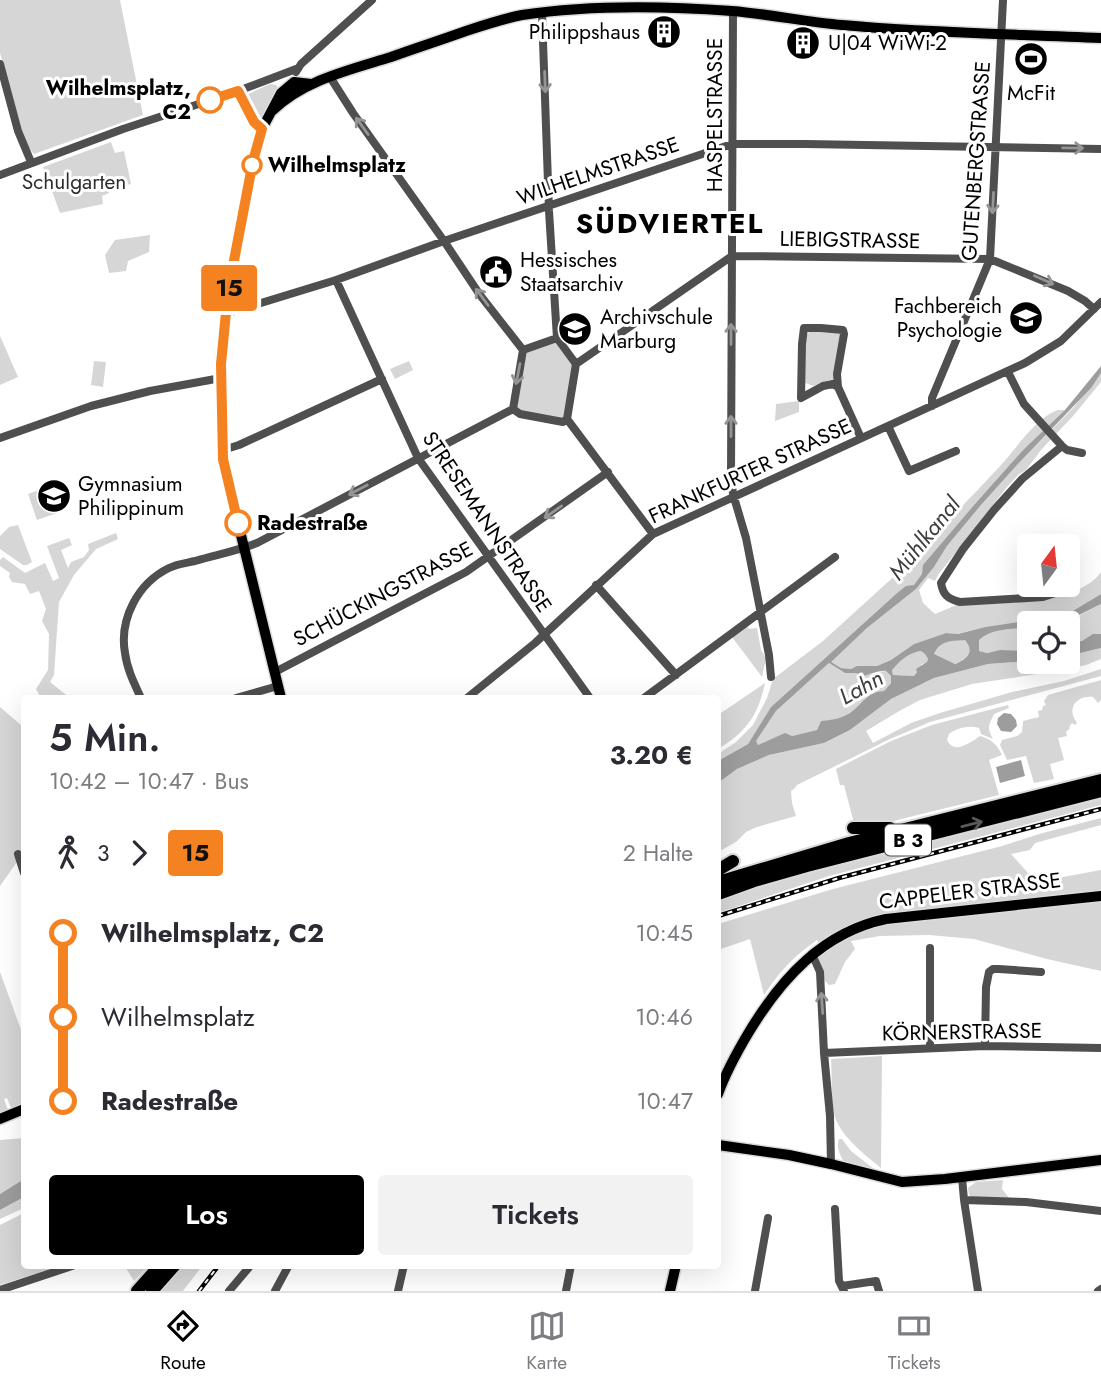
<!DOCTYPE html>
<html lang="de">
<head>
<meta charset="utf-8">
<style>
  :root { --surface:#fff; --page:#f2f2f3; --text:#2b2b33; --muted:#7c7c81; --line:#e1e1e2; --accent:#000 }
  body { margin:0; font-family:Jost,sans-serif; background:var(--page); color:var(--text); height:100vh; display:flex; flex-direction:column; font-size:26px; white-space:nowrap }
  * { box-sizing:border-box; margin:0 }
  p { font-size:23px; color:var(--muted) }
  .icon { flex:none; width:38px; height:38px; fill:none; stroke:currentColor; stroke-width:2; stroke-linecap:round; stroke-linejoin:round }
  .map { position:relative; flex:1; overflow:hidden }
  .sheet { position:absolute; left:21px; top:695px; width:700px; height:574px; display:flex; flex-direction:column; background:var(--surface); border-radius:7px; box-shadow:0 7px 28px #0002 }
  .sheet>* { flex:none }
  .badge { padding:0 14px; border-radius:5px; font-size:24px; line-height:46px }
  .needle { width:46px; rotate:15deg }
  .buttons { position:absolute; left:1017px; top:534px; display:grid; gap:14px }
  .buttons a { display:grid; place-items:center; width:63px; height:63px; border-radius:7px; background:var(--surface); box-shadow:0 7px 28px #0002; font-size:35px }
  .map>.badge { position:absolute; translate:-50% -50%; box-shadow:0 0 0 4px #fff }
  .legs { display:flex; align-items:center; gap:10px; height:77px; padding:0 28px; font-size:23px }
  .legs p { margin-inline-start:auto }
  .summary { display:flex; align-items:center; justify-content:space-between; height:119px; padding:0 28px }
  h1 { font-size:38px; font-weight:600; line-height:52px }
  .action { display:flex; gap:14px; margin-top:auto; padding:14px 28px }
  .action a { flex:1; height:80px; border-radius:7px; background:var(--accent); color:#fff; font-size:28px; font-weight:600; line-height:80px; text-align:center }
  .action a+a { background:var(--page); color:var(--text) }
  ul { padding:0 28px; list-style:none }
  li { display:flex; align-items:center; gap:24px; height:84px; font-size:26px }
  li i { display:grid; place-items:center; width:10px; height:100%; margin:0 9px; background:currentColor }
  li i::after { content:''; width:18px; height:18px; margin:-9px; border:5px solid; border-radius:50%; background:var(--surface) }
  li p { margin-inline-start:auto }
  li:first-child i { background:linear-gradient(#0000 50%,currentColor 0) }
  li:last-child i { background:linear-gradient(currentColor 50%,#0000 0) }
  .tabs { display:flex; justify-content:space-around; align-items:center; height:98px; border-top:2px solid var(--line); background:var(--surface); font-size:19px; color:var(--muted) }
  .tabs a { display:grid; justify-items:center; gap:4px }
  .tabs .current { color:var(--accent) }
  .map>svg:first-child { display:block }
  .green { fill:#d6d6d6 }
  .water { fill:#9d9d9d; fill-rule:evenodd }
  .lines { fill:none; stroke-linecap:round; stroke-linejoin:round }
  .major-casing { stroke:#dbdbdb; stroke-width:13 }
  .highway-casing { stroke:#dbdbdb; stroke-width:16 }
  .minor { stroke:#4f4f4f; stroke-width:8 }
  .major { stroke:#000; stroke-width:10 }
  .highway { stroke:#000; stroke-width:12 }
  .rail-casing { stroke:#000; stroke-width:4.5 }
  .rail { stroke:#fff; stroke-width:2; stroke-dasharray:5; stroke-linecap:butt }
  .oneway { stroke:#959595 }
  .oneway2 { stroke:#595959 }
  .line-1-casing { stroke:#fff; stroke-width:16 }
  .line-1 { stroke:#f58220; stroke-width:10 }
  .stop-1-dot { fill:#fff; stroke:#f58220; stroke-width:3.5 }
  .labels { text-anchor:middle; stroke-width:6; stroke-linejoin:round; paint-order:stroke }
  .shield { fill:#fff; stroke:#4c4c4c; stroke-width:2 }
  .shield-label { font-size:19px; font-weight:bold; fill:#000 }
  .poi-label { font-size:21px; fill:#000; stroke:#fff; text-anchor:start }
  .stop-label { font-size:21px; font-weight:bold; fill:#000; stroke:#fff; text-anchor:start }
  .street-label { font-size:21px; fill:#000; stroke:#fff }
  .park-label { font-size:21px; fill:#2d2d2d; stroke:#fff }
  .water-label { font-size:23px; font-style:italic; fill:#3e3e3e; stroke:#fff }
  .district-label { font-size:28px; font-weight:bold; letter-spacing:2px; fill:#000; stroke:#fff }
</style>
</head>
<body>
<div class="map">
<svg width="1101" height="1291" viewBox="0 0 1101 1291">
  <rect width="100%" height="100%" fill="#fff"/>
  <path class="green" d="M0,0h120l23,115 -109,39 -9,-11 -25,-90z
    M270,84l6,1 3,4 -17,28 -4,1 -12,-19v-4z
    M111,142l4,11 9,-2 7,33 -23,5 1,4 -7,3 1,8 -43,9 -17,-46z
    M150,235l-1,17 -21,9 -2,10 -17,2 -4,-18 10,-15z
    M810,331h28l5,4 -7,47 -7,-2 -16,6 -10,-4 1,-43z
    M0,336l18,41 -18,8z
    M557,339l17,25 -11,57 -48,-11 9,-59z
    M94,361l12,1 -3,25 -12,-2z
    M409,361l4,9 -18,9 -5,-10z
    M1101,373v9l-28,34 -32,34 -15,20 -8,5 -11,12 -69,88 -3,6 -7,-3 -9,12 4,13 12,11 24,-10 85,-5 29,-11 2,3c9,-4 20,-10 26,-19v22l-30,18 -19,5 -67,10 -28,7 -11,-1 -32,11 -23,16 -14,6h-19l-7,3 -10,-1 -11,-6 37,-34 49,-39 18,-22 13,-21 34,-41 36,-40 57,-58z
    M799,401v11l-24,9 1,-17z
    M1058,410h7l-41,39 -110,136 -18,9 -125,113 -23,37 -30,17v-7l18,-12 17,-17 14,-27 6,-19 50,-38 77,-70 -2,-3c35,-32 70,-67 103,-103 16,-17 35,-48 57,-55z
    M53,485l10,26 -26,9 -9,-26z
    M18,525l14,37 -5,3h-4l-23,-16v-13l9,-9z
    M116,533l2,6 -22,10 -22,26 -15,27 -5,73 -4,7 20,16h-29l-5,-9 12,-19 1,-36 -7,-13 4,-12 -7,-18 -9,3 -5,-10 -13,-2 -3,-5 1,-4 -10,-7v-6l3,-3 22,16 20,-10 8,18 6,-3 -12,-32 22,-8 3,7 -11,5 7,18 3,-6 13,-5 5,-7 -1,-6z
    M1101,604v30c-11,0 -14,8 -23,7l-4,4 -6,2 -1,-25z
    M747,626l2,3 8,-1 4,22 5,8 -4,19 -30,-40z
    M1029,628v23l-29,-1 -13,3 -8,-2v-11c14,-12 32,-11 50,-12z
    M965,639c10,13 2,20 -11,25l-21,-10c7,-14 18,-13 32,-15z
    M1101,648v11l-15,6 -23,5 -91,14 -52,16 -19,10 -35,21 7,12 38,-20 29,-10 72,-21 52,-11 37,-12v7l-171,46 -40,17 -93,46 -3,4 -3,2 1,12 4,13 -39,11 -11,5 -10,10 -18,10v-69l19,-14 32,-14 55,-12 26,-13 41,-31 43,-21 54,-14 41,-3 39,1v-6z
    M921,651l4,3 3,5 -1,4 -5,1 -8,12 -21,-1 -1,-5c9,-10 16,-17 29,-19z
    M829,663l16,10c8,-1 16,1 24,1 7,0 10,-3 17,-3l5,5v7l-7,8c-17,0 -22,13 -34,22 -9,6 -18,7 -29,8l-4,9 -25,6 -7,-2 -27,11 -3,-3 21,-31z
    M1101,680v20l-3,3 -5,-6c-17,-2 -27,12 -16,26l-2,2 -3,-2 -3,4 1,1 -4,4 1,4 -9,2 6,22 -14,4 4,15 -20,4 -8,-27 -19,4 -7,-15 2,-5 15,-4 5,-4 1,-11 16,-4 -1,-6 4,-1 1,-4 3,-1 -2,-4 4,-6z
    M765,683c-7,33 -19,49 -47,66v-34z
    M1008,705l1,3 -15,6c-6,13 -7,13 -1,25l-12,-5 -2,-6c-10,-3 -22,0 -30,6l-2,6c7,15 23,3 33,-4 12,4 17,8 22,19l-13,5 10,35 -118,29 -27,-1 -10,-38h-4l-4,-16 55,-28 41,-16z
    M0,707l21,18 3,6v121l-24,34z
    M1101,799v6l-272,71 -111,37v-13l64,-20z
    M1101,818v7l-66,18 -5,7 -19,4 25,28 65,-12v101l-54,-12 -73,-20 -45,-4 -49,1 -29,5 4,8 -10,13 -10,22 -6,1 -4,-4 -7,-25 7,-5 -8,-11c-24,17 -36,30 -53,55l-14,-56 -32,11v-26l115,-35 169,-43 37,-12z
    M0,972l24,66v65l-13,5 -4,-10 -3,1 4,11 -8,3z
    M882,1056l-1,112c-17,-14 -41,-32 -47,-54 -3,-12 -2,-41 -3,-55z
    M24,1138v41l-24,15v-54z
    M839,1139h3l9,12 27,21 -33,-9c-5,-6 -9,-17 -6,-24z
    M1003,1180l-1,9 8,10 -38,-2 -3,-2 -1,-7 8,-6z
    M24,1197v11l-24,11v-9z
    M24,1213v52h39l-63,20v-60z
    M124,1265h25l-15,16z
    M184,1265h19l-20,26h-23z"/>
  <path class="water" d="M1101,366v7l-10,15 -74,77 -36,40 -34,41 -13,21 -18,22 -49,39 -36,34 10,6 10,1 6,-3h20l14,-6 23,-16 32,-11 12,1 27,-7 67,-10 19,-5 30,-18v10l-28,14 -6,5h-38v5c-18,1 -36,0 -50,12v11l8,2 13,-3 29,1v10l-41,3 -54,14 -43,21 -41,31 -26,13 -55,12 -32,14 -19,14v-22l30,-17 23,-37 125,-113 10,-8 8,-1 8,-11 1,-9 52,-61 49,-55 41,-39zM965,640c10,12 2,19 -10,24l-21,-10c6,-14 18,-13 31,-14zM921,651l4,3 3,5 -1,3 -11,7 1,3 -3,4 -21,-1 -1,-5c9,-10 16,-17 29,-19zM829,663l16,10h11l6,3c8,-1 16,-6 24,-5l5,5v7l-7,8c-16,0 -22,13 -34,22 -10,6 -19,7 -29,8l-4,9 -25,6 -7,-3 -27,12 -2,-4 20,-30z
    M1093,634h8v14l-33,8v-9l6,-2 4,-4h4z
    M1004,713l7,1 5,6 1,6 -6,6 -10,-1 -4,-7 1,-6z
    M1021,760l4,16 -25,7 -4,-16z
    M24,1179v18l-24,13v-16z"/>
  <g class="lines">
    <g class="major-casing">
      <path id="major" d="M272,111c32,-31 77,-41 119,-54 25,-9 50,-17 75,-26 18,-6 36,-12 56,-16 66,-10 143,-9 210,-4 37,3 74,11 110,14 86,8 173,9 259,13
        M281,698l-56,-228 -2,-20 -2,-88 4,-48 12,-74 16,-79 9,-32 19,-36 13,-11 17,2
        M718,1094c8,-22 19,-42 31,-62 32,-53 74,-100 137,-113l215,-23
        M0,1119l24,-10
        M718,1145l71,10 42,9 71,18 43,-3 156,-19
        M670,1291l6,-26"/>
    </g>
    <g class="highway-casing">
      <path id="highway" d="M853,828h37
        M718,870l15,-9
        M718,882l131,-39 252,-63
        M718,894l36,-13 53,-15 294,-75
        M137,1291l23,-26
        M152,1291l23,-26"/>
    </g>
    <path class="minor" d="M733,11l-2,466 2,17 13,44 23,117 2,22
      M542,13l7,198 8,127
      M0,64l18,67 13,31
      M296,72l5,-8 71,-64
      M330,77l23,36 91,128 36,54 43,55
      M238,91l16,31 8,7
      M0,175l123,-46 115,-38 58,-22
      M336,280l82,178 172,240
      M225,314l111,-34 108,-39 288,-97h73l296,5
      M576,364l156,-108 258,3 78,32 17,10 9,8
      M1008,372l16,32 38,42 5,4 15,3
      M838,387l-5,-3 -10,2 -22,12 1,-54 2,-16h17l22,2 1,4 -7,40 1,13 23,51
      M932,406v-8l58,-139 13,-259
      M513,409l7,5 43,8 4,-3 9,-55 -19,-26
      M513,409l10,-59 34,-12
      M567,419l86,115
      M888,426l21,45 47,-20
      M0,438l91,-32 59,-15 71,-13
      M1062,446l-40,33 -28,31 -31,39 -22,34c2,12 7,16 19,19l83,-5 28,-9
      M223,450l16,-5 143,-66
      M596,585l80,90
      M275,672l191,-100 142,-100
      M141,698c-7,-15 -14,-29 -16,-45 -6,-34 13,-70 44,-85 8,-4 17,-5 26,-7 20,-6 42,-10 62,-18l256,-134
      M236,698l42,-12
      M467,698l68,-55 118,-109 372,-171 36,-22 40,-39
      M644,698l191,-141
      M18,854l6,19
      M812,954l8,18 4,81 6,63 1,48
      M985,1046l1,-59 3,-15 4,-3h6l42,3
      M930,1048v-100
      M824,1053l161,-7 116,2
      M962,1177l2,23 14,91
      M964,1200l62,2 75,9
      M835,1209l4,72 5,10
      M842,1286l34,-5 3,10
      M0,1290l75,-25
      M229,1291l22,-26
      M275,1291l14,-26
      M398,1291l6,-26
      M566,1291l5,-26
      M755,1291l13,-73
      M1098,1291l3,-2"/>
    <use href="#major" class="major"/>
    <use href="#highway" class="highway"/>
    <g class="rail-casing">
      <path id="rail" d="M718,916l121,-38 262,-69
        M199,1291l20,-26"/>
    </g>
    <use href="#rail" class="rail"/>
  </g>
  <defs><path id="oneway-shaft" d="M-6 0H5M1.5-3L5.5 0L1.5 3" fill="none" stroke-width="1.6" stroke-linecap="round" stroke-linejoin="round" transform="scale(1.75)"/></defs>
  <g class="oneway">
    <use href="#oneway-shaft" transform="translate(545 82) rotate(88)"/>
    <use href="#oneway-shaft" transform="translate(362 126) rotate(-126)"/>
    <use href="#oneway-shaft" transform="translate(1073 148) rotate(1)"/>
    <use href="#oneway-shaft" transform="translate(993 203) rotate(93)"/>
    <use href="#oneway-shaft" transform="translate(1044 280) rotate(24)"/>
    <use href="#oneway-shaft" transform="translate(482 297) rotate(-126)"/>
    <use href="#oneway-shaft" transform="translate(731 334) rotate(-90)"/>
    <use href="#oneway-shaft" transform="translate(518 374) rotate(101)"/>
    <use href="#oneway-shaft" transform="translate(731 426) rotate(-90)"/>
    <use href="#oneway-shaft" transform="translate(358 490) rotate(152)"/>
    <use href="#oneway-shaft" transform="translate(553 512) rotate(145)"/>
    <use href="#oneway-shaft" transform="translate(822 1003) rotate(-94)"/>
  </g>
  <use class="oneway2" href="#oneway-shaft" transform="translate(972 824) rotate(-14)"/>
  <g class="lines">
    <g class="line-1-casing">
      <path id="line-1" d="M210,100l28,-9 16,31 8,7 -9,32 -25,131 -7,72 2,95 15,64"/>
    </g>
    <use href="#line-1" class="line-1"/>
  </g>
  <defs>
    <g id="building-disc" transform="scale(1.75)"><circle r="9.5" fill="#000" stroke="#fff"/><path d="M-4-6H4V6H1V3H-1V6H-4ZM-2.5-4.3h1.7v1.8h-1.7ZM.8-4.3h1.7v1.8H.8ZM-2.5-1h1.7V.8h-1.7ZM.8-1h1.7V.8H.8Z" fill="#fff"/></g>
    <g id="stadium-disc" transform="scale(1.75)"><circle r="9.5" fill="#000" stroke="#fff"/><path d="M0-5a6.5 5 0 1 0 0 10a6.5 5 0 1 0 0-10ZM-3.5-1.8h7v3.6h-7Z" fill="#fff"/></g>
    <g id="civic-disc" transform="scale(1.75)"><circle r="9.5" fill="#000" stroke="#fff"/><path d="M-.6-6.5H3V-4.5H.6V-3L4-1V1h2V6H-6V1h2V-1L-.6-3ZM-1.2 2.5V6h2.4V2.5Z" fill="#fff"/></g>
    <g id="university-disc" transform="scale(1.75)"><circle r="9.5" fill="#000" stroke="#fff"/><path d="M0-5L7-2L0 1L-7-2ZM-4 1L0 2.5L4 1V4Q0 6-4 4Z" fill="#fff"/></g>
    <g id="school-disc" transform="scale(1.75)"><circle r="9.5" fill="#000" stroke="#fff"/><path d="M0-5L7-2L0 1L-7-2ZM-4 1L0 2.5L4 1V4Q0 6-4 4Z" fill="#fff"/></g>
  </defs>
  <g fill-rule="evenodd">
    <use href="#building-disc" x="664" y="32"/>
    <use href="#building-disc" x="803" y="43"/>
    <use href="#stadium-disc" x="1031" y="59"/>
    <use href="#civic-disc" x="496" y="272"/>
    <use href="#university-disc" x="1026" y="318"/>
    <use href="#university-disc" x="575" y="329"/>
    <use href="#school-disc" x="54" y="496"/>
  </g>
  <g class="stop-1-dot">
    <circle cx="210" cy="100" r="12"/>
    <circle cx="252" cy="165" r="9"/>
    <circle cx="238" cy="523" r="12"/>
  </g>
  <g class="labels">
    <rect class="shield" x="885" y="824.5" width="46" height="31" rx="5"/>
    <g class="shield-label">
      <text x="908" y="847">B 3</text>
    </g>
    <g class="poi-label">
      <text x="640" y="39" text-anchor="end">Philippshaus</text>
      <text x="828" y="50">U|04 WiWi-2</text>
      <text x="1031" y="100" text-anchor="middle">McFit</text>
      <text x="520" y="267">Hessisches<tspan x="520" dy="24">Staatsarchiv</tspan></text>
      <text x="1002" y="313" text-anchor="end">Fachbereich<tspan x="1002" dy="24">Psychologie</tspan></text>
      <text x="600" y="324">Archivschule<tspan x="600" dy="24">Marburg</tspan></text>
      <text x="78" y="491">Gymnasium<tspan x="78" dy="24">Philippinum</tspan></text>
    </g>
    <g class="stop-label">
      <text x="191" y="95" text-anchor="end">Wilhelmsplatz,<tspan x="191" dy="24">C2</tspan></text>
      <text x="268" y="172">Wilhelmsplatz</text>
      <text x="257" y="530">Radestraße</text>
    </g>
    <g class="street-label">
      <text transform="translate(715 115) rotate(-90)" y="7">HASPELSTRASSE</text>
      <text transform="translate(976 161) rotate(-86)" y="7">GUTENBERGSTRASSE</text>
      <text transform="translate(598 171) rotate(-19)" y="7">WILHELMSTRASSE</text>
      <text transform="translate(850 240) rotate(1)" y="7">LIEBIGSTRASSE</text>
      <text transform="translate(750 471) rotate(-25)" y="7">FRANKFURTER STRASSE</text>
      <text transform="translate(487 522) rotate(56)" y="7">STRESEMANNSTRASSE</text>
      <text transform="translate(383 594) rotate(-28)" y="7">SCHÜCKINGSTRASSE</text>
      <text transform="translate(970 891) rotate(-7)" y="7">CAPPELER STRASSE</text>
      <text transform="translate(962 1032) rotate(-1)" y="7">KÖRNERSTRASSE</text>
    </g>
    <g class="park-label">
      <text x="74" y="189">Schulgarten</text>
    </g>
    <g class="water-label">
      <text transform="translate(924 538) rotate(-51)" y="8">Mühlkanal</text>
      <text transform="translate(861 687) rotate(-29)" y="8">Lahn</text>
    </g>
    <g class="district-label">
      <text x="670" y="233">SÜDVIERTEL</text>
    </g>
  </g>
</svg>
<div class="buttons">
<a><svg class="needle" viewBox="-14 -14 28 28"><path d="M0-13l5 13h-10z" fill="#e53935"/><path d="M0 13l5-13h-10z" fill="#7c7c81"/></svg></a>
<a><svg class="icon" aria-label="locate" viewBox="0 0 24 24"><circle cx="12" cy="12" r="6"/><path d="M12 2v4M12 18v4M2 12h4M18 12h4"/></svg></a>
</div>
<b class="badge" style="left:229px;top:288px;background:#f58220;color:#111">15</b>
<section class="sheet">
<div class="summary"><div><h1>5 Min.</h1><p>10:42 – 10:47 · Bus</p></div><b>3.20 €</b></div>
<div class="legs"><svg class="icon" aria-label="walk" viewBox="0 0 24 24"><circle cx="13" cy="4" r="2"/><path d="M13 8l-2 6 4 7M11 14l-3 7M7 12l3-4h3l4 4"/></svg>3<svg class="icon" aria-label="forward" viewBox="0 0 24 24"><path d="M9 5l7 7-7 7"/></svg><b class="badge" style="background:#f58220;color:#111">15</b><p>2 Halte</p></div>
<ul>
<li><i style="color:#f58220"></i><b>Wilhelmsplatz, C2</b><p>10:45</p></li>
<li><i style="color:#f58220"></i><span>Wilhelmsplatz</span><p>10:46</p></li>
<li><i style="color:#f58220"></i><b>Radestraße</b><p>10:47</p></li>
</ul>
<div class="action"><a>Los</a><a>Tickets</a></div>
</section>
</div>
<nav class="tabs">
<a class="current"><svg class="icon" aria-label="directions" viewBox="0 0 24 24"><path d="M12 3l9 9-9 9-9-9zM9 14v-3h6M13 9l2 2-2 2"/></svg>Route</a>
<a><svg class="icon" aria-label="map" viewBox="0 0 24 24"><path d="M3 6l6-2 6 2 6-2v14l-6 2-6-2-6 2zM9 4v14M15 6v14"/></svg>Karte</a>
<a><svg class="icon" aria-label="tickets" viewBox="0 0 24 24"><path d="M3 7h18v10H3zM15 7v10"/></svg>Tickets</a>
</nav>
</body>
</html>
